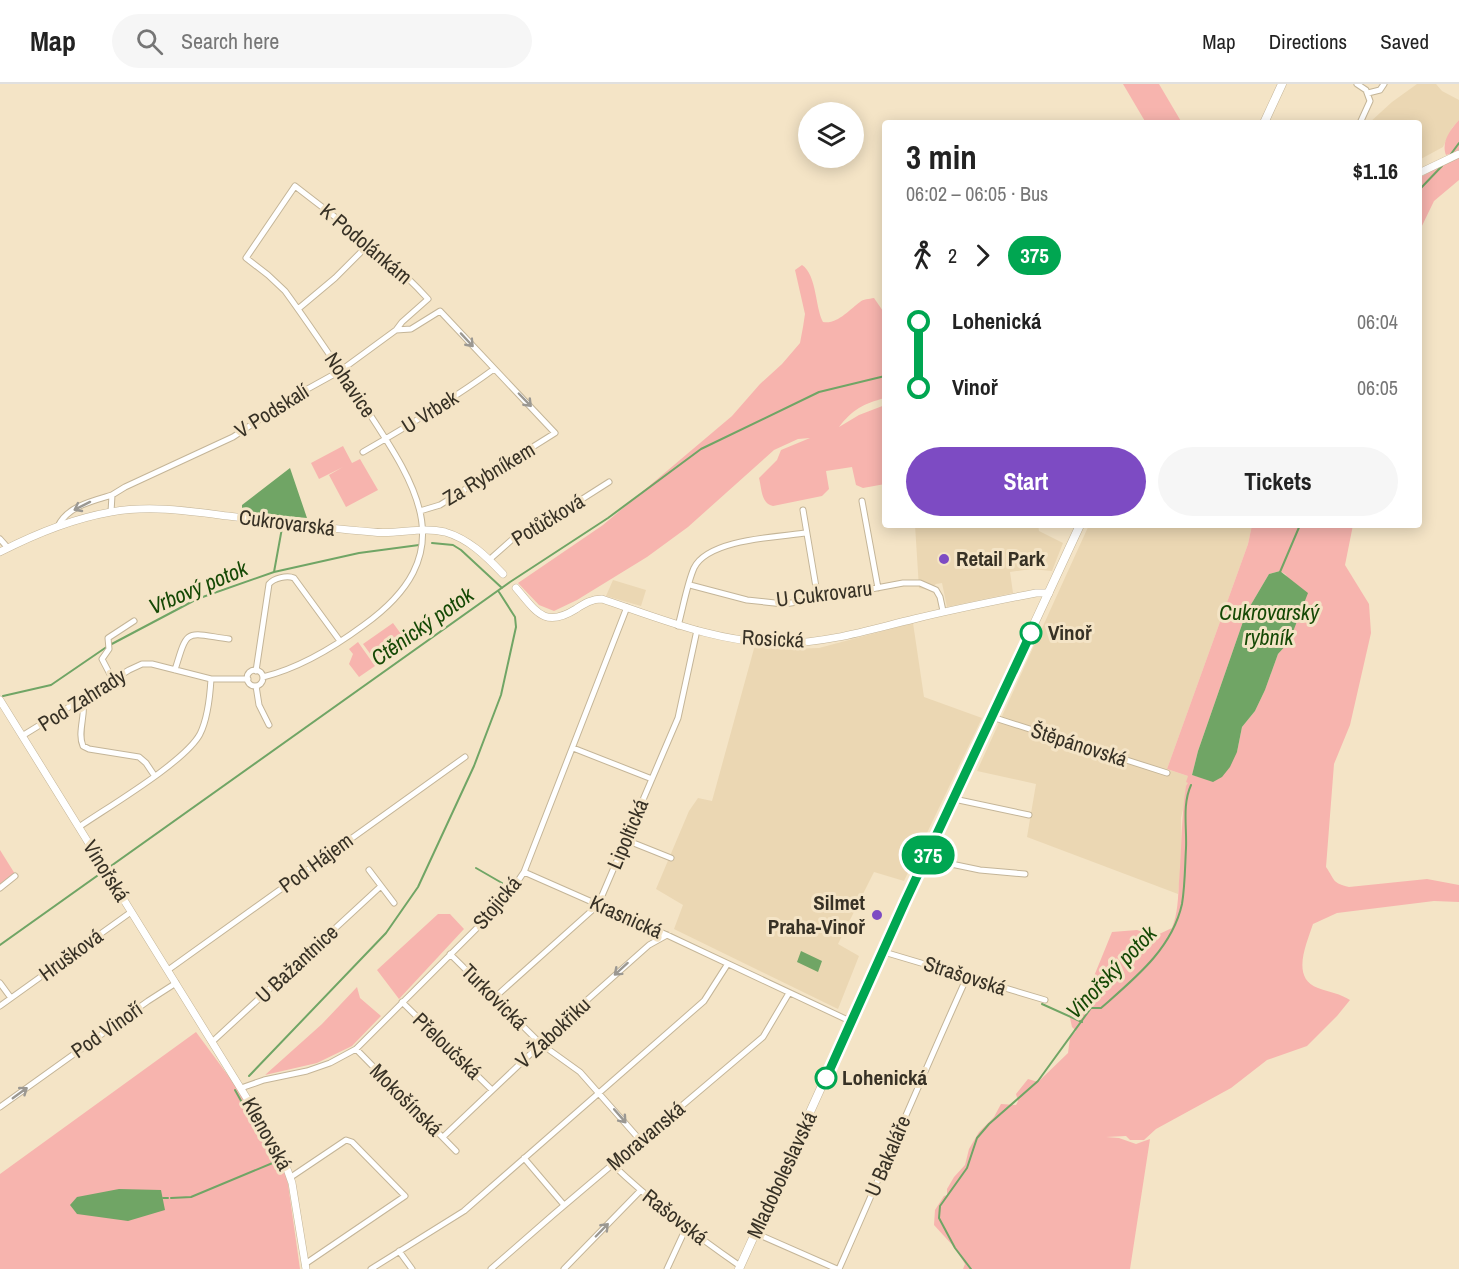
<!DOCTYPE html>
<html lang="en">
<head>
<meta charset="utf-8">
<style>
  :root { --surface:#fff; --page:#f6f6f6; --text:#222; --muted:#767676; --line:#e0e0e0; --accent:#7d4bc3 }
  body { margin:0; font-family:"Archivo Narrow",sans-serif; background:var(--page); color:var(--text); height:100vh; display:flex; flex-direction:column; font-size:22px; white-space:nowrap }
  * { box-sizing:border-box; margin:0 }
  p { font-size:20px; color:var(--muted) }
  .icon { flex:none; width:33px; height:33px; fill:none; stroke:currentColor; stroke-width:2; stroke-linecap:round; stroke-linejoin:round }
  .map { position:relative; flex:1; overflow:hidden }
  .side { position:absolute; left:882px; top:36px; width:540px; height:408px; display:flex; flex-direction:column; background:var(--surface); border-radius:6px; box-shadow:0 3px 15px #0003 }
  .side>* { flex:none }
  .badge { padding:0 12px; border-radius:20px; font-size:21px; line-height:39px }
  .tools { position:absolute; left:798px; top:18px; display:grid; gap:12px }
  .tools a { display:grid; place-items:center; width:66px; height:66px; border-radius:50%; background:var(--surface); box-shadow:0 3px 15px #0003; font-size:30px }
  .map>.badge { position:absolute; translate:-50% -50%; box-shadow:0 0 0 3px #fff }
  .legs { display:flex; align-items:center; gap:9px; height:66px; padding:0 24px; font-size:20px }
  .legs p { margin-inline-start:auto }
  .summary { display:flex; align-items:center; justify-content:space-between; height:102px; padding:0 24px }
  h1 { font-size:33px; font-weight:700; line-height:45px }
  .cta { display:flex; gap:12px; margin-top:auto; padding:12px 24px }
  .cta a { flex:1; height:69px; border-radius:36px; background:var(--accent); color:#fff; font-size:24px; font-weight:700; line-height:69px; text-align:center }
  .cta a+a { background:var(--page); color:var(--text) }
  ul { padding:0 24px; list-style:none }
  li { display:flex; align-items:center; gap:21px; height:66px; font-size:22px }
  li i { display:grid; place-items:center; width:9px; height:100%; margin:0 8px; background:currentColor }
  li i::after { content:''; width:15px; height:15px; margin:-8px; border:4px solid; border-radius:50%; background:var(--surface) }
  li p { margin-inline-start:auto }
  li:first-child i { background:linear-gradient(#0000 50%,currentColor 0) }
  li:last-child i { background:linear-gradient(currentColor 50%,#0000 0) }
  header { display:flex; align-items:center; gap:36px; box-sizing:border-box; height:84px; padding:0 30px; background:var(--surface); border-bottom:2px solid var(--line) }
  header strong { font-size:28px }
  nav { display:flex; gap:33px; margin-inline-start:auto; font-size:21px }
  .search { width:420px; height:54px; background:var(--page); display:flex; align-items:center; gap:15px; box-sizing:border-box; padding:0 21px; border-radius:33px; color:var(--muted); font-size:22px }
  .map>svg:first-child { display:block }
  .built { fill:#ebd7b3 }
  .green { fill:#f7b4ae; fill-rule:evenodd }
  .water { fill:#70a565 }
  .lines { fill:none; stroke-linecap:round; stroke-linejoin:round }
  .stream { stroke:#70a565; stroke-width:2 }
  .minor-casing { stroke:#c4b598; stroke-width:7 }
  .tertiary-casing { stroke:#c4b598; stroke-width:8 }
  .secondary-casing { stroke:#c4b598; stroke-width:9 }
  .minor { stroke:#fff; stroke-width:5 }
  .tertiary { stroke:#fff; stroke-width:7 }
  .secondary { stroke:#fff; stroke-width:8 }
  .oneway { stroke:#9b9892 }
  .line-1-casing { stroke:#fff; stroke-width:14 }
  .line-1 { stroke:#00a651; stroke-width:9 }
  .poi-dot { fill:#7d4bc3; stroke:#f4e4c6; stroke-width:2 }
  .stop-1-dot { fill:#fff; stroke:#00a651; stroke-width:3 }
  .labels { text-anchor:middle; stroke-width:6; stroke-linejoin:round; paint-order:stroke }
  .street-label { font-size:21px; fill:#373125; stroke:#f4e4c6 }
  .poi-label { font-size:21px; font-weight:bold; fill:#373125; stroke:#f4e4c6; text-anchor:start }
  .stop-label { font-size:21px; font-weight:bold; fill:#373125; stroke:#f4e4c6; text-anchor:start }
  .water-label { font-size:22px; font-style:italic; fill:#154905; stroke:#f4e4c6 }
</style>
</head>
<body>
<header>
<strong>Map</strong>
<div class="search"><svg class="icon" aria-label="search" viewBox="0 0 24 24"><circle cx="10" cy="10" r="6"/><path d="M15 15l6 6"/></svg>Search here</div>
<nav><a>Map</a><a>Directions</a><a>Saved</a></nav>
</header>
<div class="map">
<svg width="1459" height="1185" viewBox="0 0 1459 1185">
  <rect width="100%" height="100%" fill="#f4e4c6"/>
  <path class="built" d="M1417,0h19l6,7 17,9v20l-7,8 -9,19 -24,13v-37h-50l23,-21z
    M915,441h123l1,6 24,12 -11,28 -21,-2 -21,3 3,21 -66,14 -5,-24 -6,1 -7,6 -10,-2z
    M1089,441h163l-4,19 -81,225 21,7 1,7 -8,35 1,35 -4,41 -151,-57 9,-53 -59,-13z
    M613,496l33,10 -5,16 -35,-10z
    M913,539l11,74 58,21 -78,163 -30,-9 -36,72 21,12 -21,53 -164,-80 9,-24 -27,-16 33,-78 9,-13 14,3 43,-156 34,4 30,-1z"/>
  <path class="green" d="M1123,0h36l23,39h-36z
    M1459,36v31l-13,4c-5,-13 4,-25 13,-35z
    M1459,74v22l-25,21 -15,31v-54l28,-16z
    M802,181c15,10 13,42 21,57 14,3 27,-13 37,-20 3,-3 9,-3 14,-4l11,16v84c-22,6 -32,11 -46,29l20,-12 26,-10v79l-22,4 -7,-3 -4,-18 -26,4 3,18 -7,7 -49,10c-12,-3 -11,-16 -14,-28l18,-18 4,-10 29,-12 -12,1 -24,11 -86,77 -41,30 -70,43 -23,11 -15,-6 -21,-22 85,-58 129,-109 28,-32 22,-20 18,-21 3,-16 2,-13 -10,-44z
    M343,362l9,17 8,-4 18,31 -32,17 -17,-32 14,-8 -24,12 -8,-16z
    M1252,441h101l-8,40 24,39 2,29 -21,92 -16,39 -8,103c9,13 6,16 23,20l78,-8 32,6v17l-25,-1 -97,12 -24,11c-6,19 -23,54 5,64 11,4 23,6 32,12l-13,16 -30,30 -40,14 -36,28 -75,41 -12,11h-14l-4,-4 -20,1 13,1 17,6 14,-5 -20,130h-167l2,-5 -10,-16 -21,-23 1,-15 9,-14 3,-1v-6l7,-12 11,-12 4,-16 10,-17 15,-15 7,-13 15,1 2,-4 -2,-7 12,-15 10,3 30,-29 2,-15 6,-7 -4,-4 -4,-18 11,-11h10l1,-12 22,-54 25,-2 18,6 17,-8c6,-15 6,-30 7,-47 3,-32 2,-63 7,-95l2,-3 -2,-1 2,-6 -21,-7 81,-225zM1280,487l5,3 4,5v63l-11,12 -13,36 -10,21 -13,16 -5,25 -38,25 -7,-2 6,-24 48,-138 23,-39z
    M393,539l11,15 -30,21 -11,-15z
    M358,558l17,24 -16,11 -10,-13 4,-10 -4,-5z
    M0,766l15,24 -15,12z
    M438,830h12l14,15 -65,70 -22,-29z
    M357,903l3,11 21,18 -29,30 -35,17 -52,12 57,-51z
    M196,948l45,61 46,84 13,92h-300v-95z"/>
  <path class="water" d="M290,384l17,50 -65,-6v-7z
    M1280,487l28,22 -19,49 -11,12 -13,36 -10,21 -13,16 -5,25 -7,15 -8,10 -9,5 -21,-7 6,-24 48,-138 23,-39z
    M801,867l21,10 -4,11 -21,-10z
    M119,1105l42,1 4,20 -37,11 -51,-7 -7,-9 7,-8z"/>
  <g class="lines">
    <path class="stream" d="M1451,70l8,-11
      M1419,106l23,-24
      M432,459l21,2 8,5 41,38
      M274,488l8,-44
      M1280,488l20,-47
      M3,612l48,-11 57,-39 89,-47 77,-27 85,-19 60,-8
      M476,784l26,15
      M0,861l510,-363 98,-64 93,-69 118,-57 66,-16
      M1042,920l40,18
      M249,992l137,-143 32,-46 56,-121 27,-71 15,-68 -1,-10 -16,-25
      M163,1114h5
      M171,1114l20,-1 84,-35 -40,-72
      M971,1185l-16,-21 -16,-30 1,-12 27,-38 10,-30 12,-14 49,-43 53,-73h10c33,-29 71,-59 81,-104 3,-18 3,-38 4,-56 1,-21 -4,-43 5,-63"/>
    <g class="minor-casing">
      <path id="minor" d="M1357,0l9,6 4,11 -10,22
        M1368,9l12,-3 4,-6
        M298,225l37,-31 35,-35
        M363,368c45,-26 89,-52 131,-83
        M862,417l16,87
        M803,426l15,89
        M111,428l1,-17 13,-8 108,-50 60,-40 47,-26 56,-41 15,-1 29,-18 115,122 -115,72 -20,6
        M58,442c10,-20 34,-25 54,-31
        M0,455l8,9
        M489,476l27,-24 49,-26 44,-28
        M690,501l57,15 37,4 34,-5 85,-16h17l16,7 4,7 3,14
        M678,542c5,-18 9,-42 16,-58 14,-29 84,-31 112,-35
        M175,586c13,-43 10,-37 54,-31
        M247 594a8 8 0 1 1 16 0a8 8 0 1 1-16 0Z
        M256,587l13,-87c5,-6 18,-9 25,-6l46,63
        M263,593c37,-9 70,-29 101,-52 100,-72 53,-139 -1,-221 -26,-38 -51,-76 -78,-113l-17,-16 -22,-17 49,-72c46,36 94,70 133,113l-26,23 -6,8
        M113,596l-11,-21 7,-10 -1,-11 26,-17
        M256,602l3,19 10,20
        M83,615c3,15 -6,34 0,47l6,3 50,8 7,6 8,12
        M992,633l175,56
        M22,652l107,-66 13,-6h10l59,15h37
        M573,664l79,31
        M954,715l75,16
        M79,743c29,-20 106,-65 121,-93 8,-16 10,-38 11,-55
        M626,756l45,18
        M927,775l53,11 45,4
        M369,786l25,33
        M524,788l143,63 185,87
        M0,804l15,-12
        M884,868l161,48
        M450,870l91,90 39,28 60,68
        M168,886l297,-213
        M0,899l11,15
        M494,914l104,-93 80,-187 19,-88
        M402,918l90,88
        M0,922l131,-94
        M212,958l169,-156
        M356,965l100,102
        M241,1004l23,-8 43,-9 23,-8 26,-14 149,-149 19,-28 103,-265
        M0,1023l148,-106 28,-18
        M443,1053l98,-93 9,-11 99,-88 18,-10
        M524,1074l40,47
        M613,1081c39,37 82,70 127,101
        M291,1093l55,-37 6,2 53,54 -100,68
        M755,1149l82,36
        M399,1167l13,18
        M371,1185l93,-58 240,-210 23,-36
        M491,1185l63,-55 209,-177 26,-44
        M564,1185l76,-78
        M667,1185l19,-41
        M839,1185c43,-97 84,-195 128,-292"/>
    </g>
    <g class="tertiary-casing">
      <path id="tertiary" d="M1419,89l40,-19
        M0,468c35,-18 71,-33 111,-40 39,-7 78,-1 117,4 48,6 96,12 145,16 24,3 48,-6 72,0 24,7 41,24 58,42
        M516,504c20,23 28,41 60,21 9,-6 16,-10 26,-10 59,20 119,45 182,44 44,0 88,-14 130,-24 41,-10 81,-18 122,-26h13
        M0,616l282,455 10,28 14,86"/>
    </g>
    <g class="secondary-casing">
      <path id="secondary" d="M1264,39l18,-39
        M739,1185l166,-367 175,-377"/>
    </g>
    <use href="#minor" class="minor"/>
    <use href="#tertiary" class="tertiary"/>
    <use href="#secondary" class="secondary"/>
  </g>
  <defs><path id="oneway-shaft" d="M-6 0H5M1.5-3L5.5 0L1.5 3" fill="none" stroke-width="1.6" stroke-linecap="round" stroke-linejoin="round" transform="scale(1.5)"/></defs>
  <g class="oneway">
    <use href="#oneway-shaft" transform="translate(467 256) rotate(47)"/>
    <use href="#oneway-shaft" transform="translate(525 316) rotate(46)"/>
    <use href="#oneway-shaft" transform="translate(82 422) rotate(153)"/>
    <use href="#oneway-shaft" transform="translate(621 885) rotate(138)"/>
    <use href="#oneway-shaft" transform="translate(20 1009) rotate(-36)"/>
    <use href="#oneway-shaft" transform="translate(620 1032) rotate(49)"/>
    <use href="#oneway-shaft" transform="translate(602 1146) rotate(-46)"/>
  </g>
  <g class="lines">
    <g class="line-1-casing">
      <path id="line-1" d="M826,994l79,-176 126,-269"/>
    </g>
    <use href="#line-1" class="line-1"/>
  </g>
  <g class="poi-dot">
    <circle cx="944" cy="475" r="6"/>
    <circle cx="877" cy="831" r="6"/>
  </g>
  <g class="stop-1-dot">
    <circle cx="1031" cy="549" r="10"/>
    <circle cx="826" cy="994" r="10"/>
  </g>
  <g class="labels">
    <g class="street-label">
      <text transform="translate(366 160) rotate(40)" y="7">K Podolánkám</text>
      <text transform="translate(350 301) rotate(56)" y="7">Nohavice</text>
      <text transform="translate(272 327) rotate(-32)" y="7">V Podskalí</text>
      <text transform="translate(430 328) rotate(-32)" y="7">U Vrbek</text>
      <text transform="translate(489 390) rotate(-31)" y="7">Za Rybníkem</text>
      <text transform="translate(548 436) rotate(-31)" y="7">Potůčková</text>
      <text transform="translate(287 439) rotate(7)" y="7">Cukrovarská</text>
      <text transform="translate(824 510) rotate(-7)" y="7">U Cukrovaru</text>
      <text transform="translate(773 555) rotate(3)" y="7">Rosická</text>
      <text transform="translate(82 616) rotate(-32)" y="7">Pod Zahrady</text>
      <text transform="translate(1079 661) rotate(18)" y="7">Štěpánovská</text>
      <text transform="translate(628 750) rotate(-67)" y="7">Lipoltická</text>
      <text transform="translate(316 779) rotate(-36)" y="7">Pod Hájem</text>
      <text transform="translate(106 787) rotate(58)" y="7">Vinořská</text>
      <text transform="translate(497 819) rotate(-50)" y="7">Stojická</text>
      <text transform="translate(626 833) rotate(24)" y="7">Krasnická</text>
      <text transform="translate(71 871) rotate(-36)" y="7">Hrušková</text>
      <text transform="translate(297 880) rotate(-43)" y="7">U Bažantnice</text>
      <text transform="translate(965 892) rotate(18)" y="7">Strašovská</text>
      <text transform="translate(494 913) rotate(45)" y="7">Turkovická</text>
      <text transform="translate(107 946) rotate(-35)" y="7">Pod Vinoří</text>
      <text transform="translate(553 949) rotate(-43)" y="7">V Žabokřiku</text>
      <text transform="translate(447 962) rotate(44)" y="7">Přeloučská</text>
      <text transform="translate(406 1016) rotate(45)" y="7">Mokošínská</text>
      <text transform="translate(267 1050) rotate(61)" y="7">Klenovská</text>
      <text transform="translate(646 1052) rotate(-40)" y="7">Moravanská</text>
      <text transform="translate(888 1072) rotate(-67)" y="7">U Bakaláře</text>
      <text transform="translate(782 1091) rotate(-65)" y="7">Mladoboleslavská</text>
      <text transform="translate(675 1133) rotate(38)" y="7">Rašovská</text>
    </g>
    <g class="poi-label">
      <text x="956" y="482">Retail Park</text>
      <text x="865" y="826" text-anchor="end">Silmet<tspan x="865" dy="24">Praha-Vinoř</tspan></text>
    </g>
    <g class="stop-label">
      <text x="1048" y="556">Vinoř</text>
      <text x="842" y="1001">Lohenická</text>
    </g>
    <g class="water-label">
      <text transform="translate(198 503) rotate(-23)" y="8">Vrbový potok</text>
      <text x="1269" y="536">Cukrovarský<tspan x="1269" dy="25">rybník</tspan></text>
      <text transform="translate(422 542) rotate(-35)" y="8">Ctěnický potok</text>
      <text transform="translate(1111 888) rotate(-46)" y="8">Vinořský potok</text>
    </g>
  </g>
</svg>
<div class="tools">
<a><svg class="icon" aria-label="layers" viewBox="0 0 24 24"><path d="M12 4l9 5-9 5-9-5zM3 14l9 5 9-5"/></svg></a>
</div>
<b class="badge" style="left:928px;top:771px;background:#00a651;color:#fff">375</b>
<section class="side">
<div class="summary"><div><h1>3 min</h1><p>06:02 – 06:05 · Bus</p></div><b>$1.16</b></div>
<div class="legs"><svg class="icon" aria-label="walk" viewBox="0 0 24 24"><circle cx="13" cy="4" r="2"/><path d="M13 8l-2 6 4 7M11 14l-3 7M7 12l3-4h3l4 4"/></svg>2<svg class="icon" aria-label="forward" viewBox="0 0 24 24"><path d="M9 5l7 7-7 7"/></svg><b class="badge" style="background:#00a651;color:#fff">375</b></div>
<ul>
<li><i style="color:#00a651"></i><b>Lohenická</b><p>06:04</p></li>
<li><i style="color:#00a651"></i><b>Vinoř</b><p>06:05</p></li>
</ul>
<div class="cta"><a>Start</a><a>Tickets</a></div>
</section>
</div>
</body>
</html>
